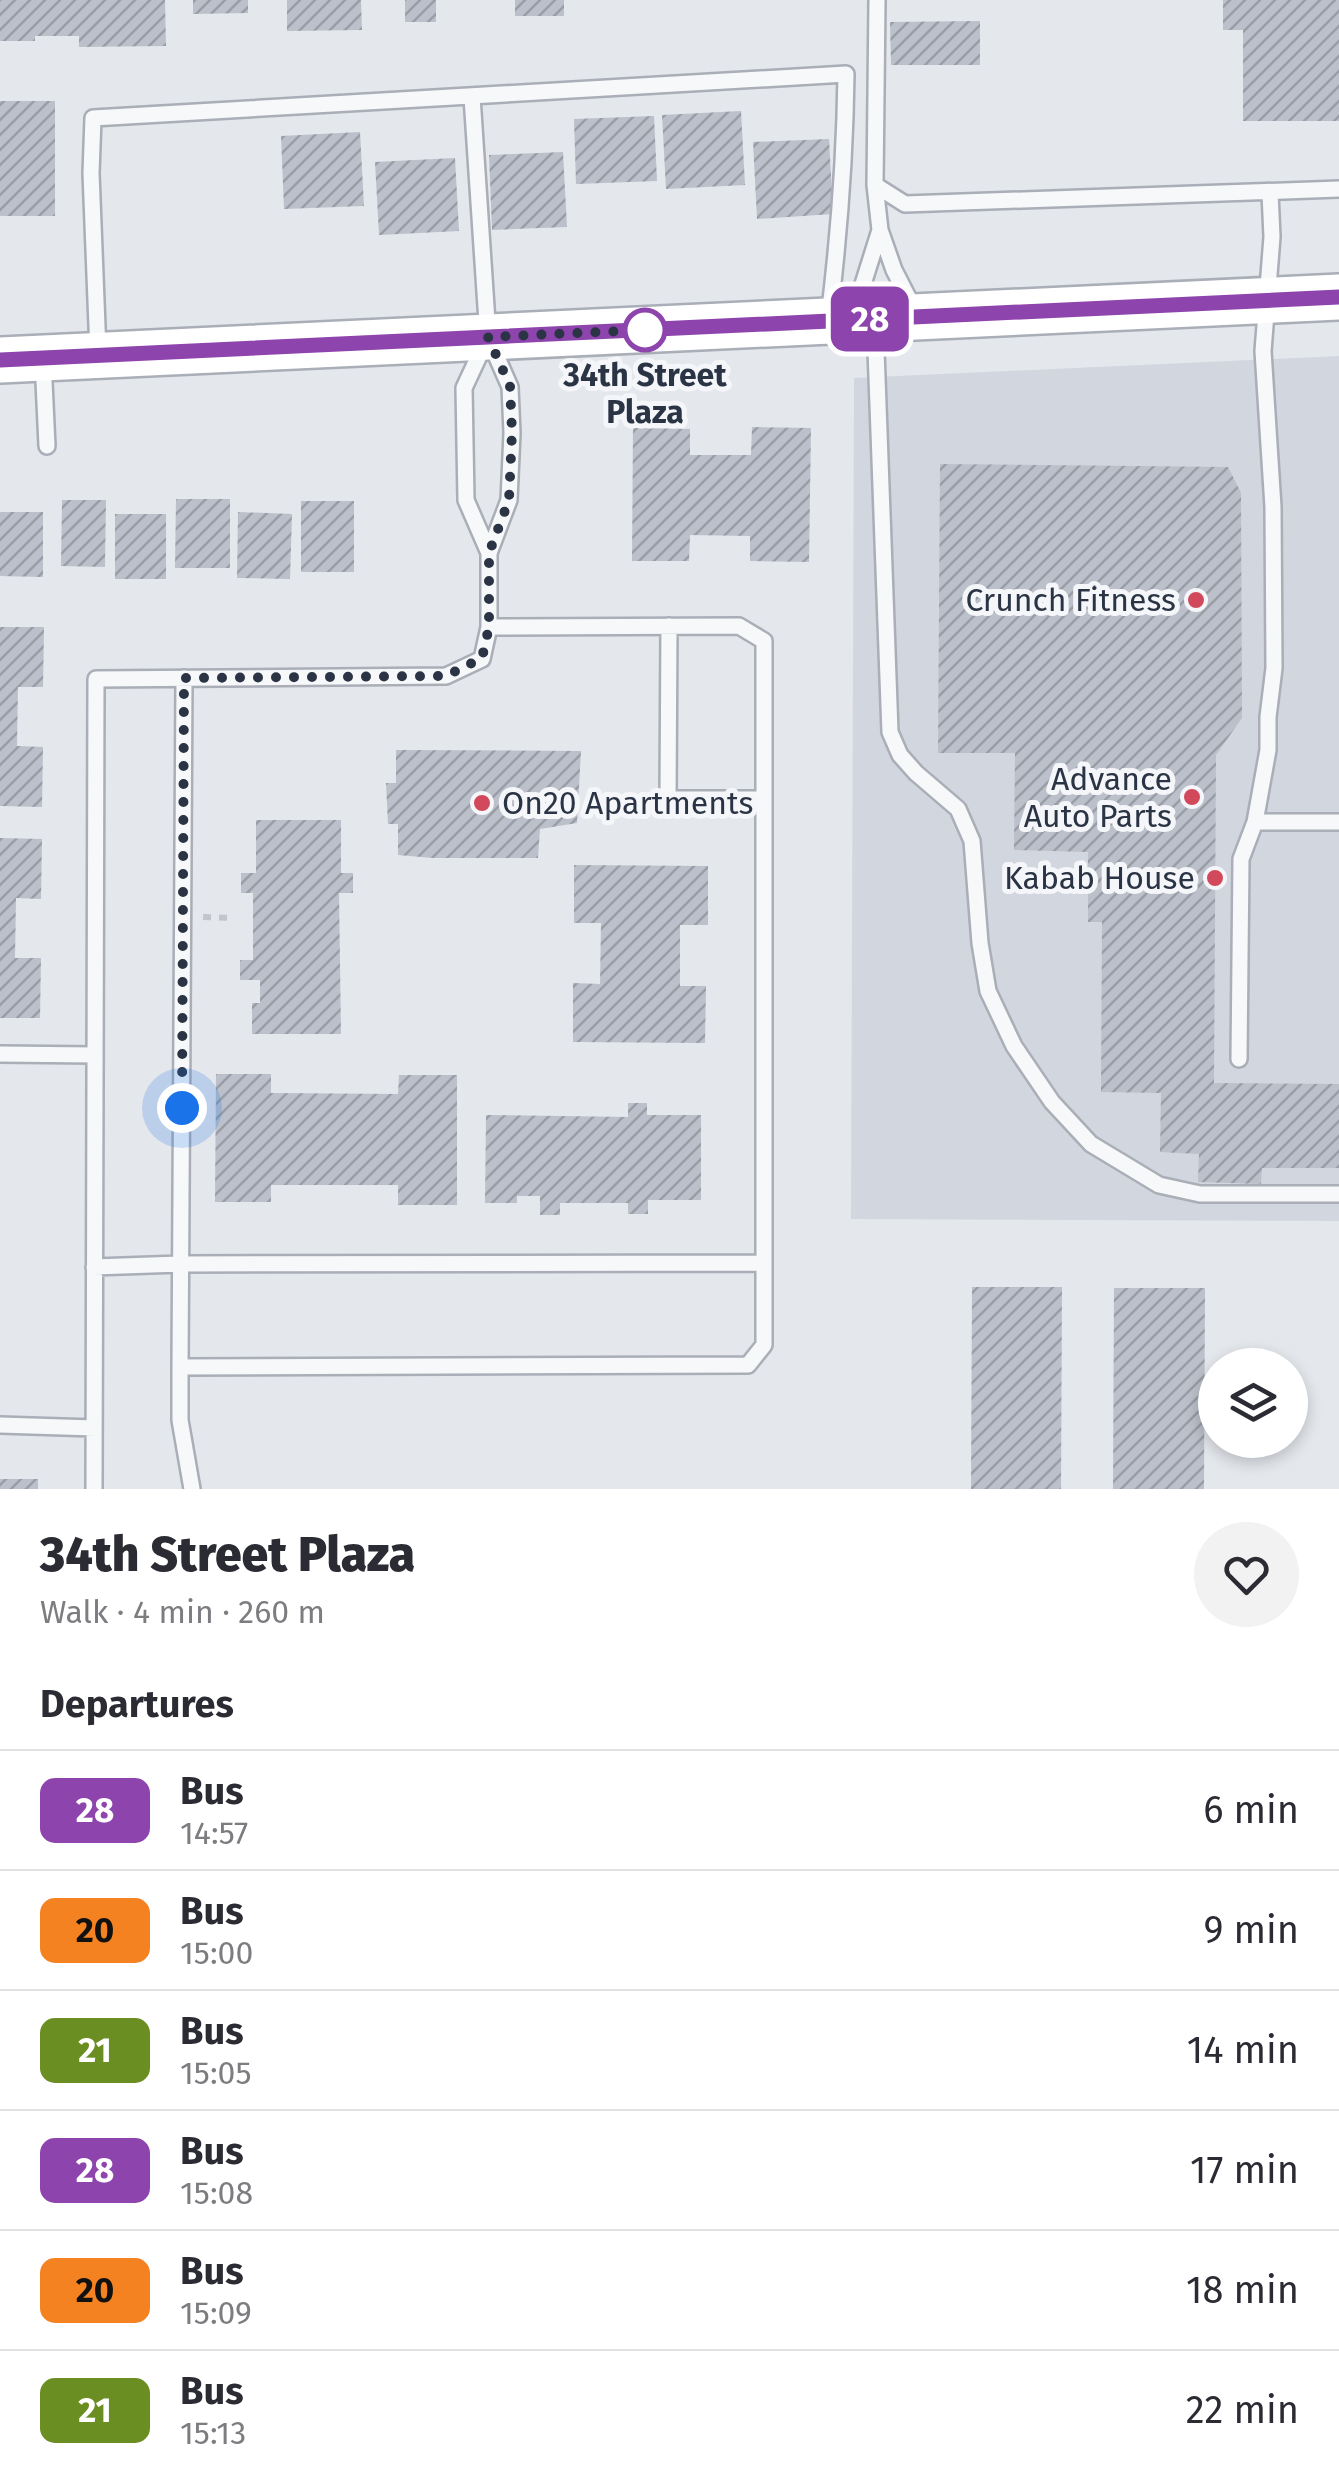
<!DOCTYPE html>
<html lang="en">
<head>
<meta charset="utf-8">
<style>
  :root { --surface:#fff; --page:#f2f2f3; --text:#2b2b33; --muted:#7c7c81; --line:#e1e1e2 }
  body { margin:0; font-family:"Fira Sans",sans-serif; background:var(--page); color:var(--text); height:100vh; display:flex; flex-direction:column; font-size:38px; white-space:nowrap }
  * { box-sizing:border-box; margin:0 }
  p { font-size:32px; color:var(--muted) }
  .icon { flex:none; width:55px; height:55px; fill:none; stroke:currentColor; stroke-width:2; stroke-linecap:round; stroke-linejoin:round }
  .map { position:relative; height:1489px; overflow:hidden }
  .details { display:flex; flex-direction:column; background:var(--surface); flex:1 }
  .details>* { flex:none }
  .badge { padding:0 20px; border-radius:15px; font-size:35px; line-height:65px }
  .buttons { position:absolute; left:1198px; top:1348px; display:grid; gap:20px }
  .buttons a { display:grid; place-items:center; width:110px; height:110px; border-radius:50%; background:var(--surface); box-shadow:0 5px 15px #0003; font-size:50px }
  .you { position:absolute; width:50px; height:50px; margin:-25px; border:8px solid #fff; border-radius:50%; background:#1a73e8; box-shadow:0 0 0 15px #1a73e833 }
  .map>.badge { position:absolute; translate:-50% -50%; box-shadow:0 0 0 5px #fff }
  h2 { padding:0 40px; font-size:38px; line-height:90px }
  .round { display:grid; place-items:center; flex:none; width:105px; height:105px; border-radius:52px; background:var(--page) }
  .headline { display:flex; align-items:center; justify-content:space-between; height:170px; padding:0 40px }
  h1 { font-size:48px; font-weight:800; line-height:75px }
  ul { padding:0; list-style:none }
  li { display:flex; align-items:center; gap:30px; height:120px; padding:0 40px; border-top:2px solid var(--line) }
  li div { flex:1 }
  li b { display:block; font-size:38px }
  li em { font-style:normal }
  li .badge { min-width:110px; font-weight:700; text-align:center }
  .map>svg:first-child { display:block }
  .built { fill:#d2d6de }
  .building { fill:url(#building-hatch) }
  .lines { fill:none; stroke-linecap:round; stroke-linejoin:round }
  .service-casing { stroke:#a9aeb7; stroke-width:20 }
  .secondary-casing { stroke:#a9aeb7; stroke-width:50 }
  .path { stroke:#c2c5cb; stroke-width:6; stroke-dasharray:8 8; stroke-linecap:butt }
  .service { stroke:#f7f8fa; stroke-width:15 }
  .secondary { stroke:#fff; stroke-width:45 }
  .line-casing { stroke:#fff; stroke-width:22 }
  .line { stroke:#8e44ad; stroke-width:15 }
  .walk { stroke:#2b3445; stroke-width:10; stroke-dasharray:0 18 }
  .stop-dot { fill:#fff; stroke:#8e44ad; stroke-width:5 }
  .poi-dot { fill:#d1495b; stroke:#f4f6f9; stroke-width:4 }
  .labels { text-anchor:middle; stroke-width:10; stroke-linejoin:round; paint-order:stroke }
  .stop-label { font-size:32px; font-weight:bold; fill:#2b3445; stroke:#f4f6f9 }
  .poi-label { font-size:32px; fill:#2b3445; stroke:#f4f6f9; text-anchor:end }
</style>
</head>
<body>
<div class="map">
<svg width="1339" height="1489" viewBox="0 0 1339 1489">
  <defs>
    <pattern id="building-hatch" width="6" height="6" patternUnits="userSpaceOnUse" patternTransform="scale(2.5)"><rect width="6" height="6" fill="#bbc0ca"/><path d="M-1 1l2-2M0 6l6-6M5 7l2-2" fill="none" stroke="#989da6"/></pattern>
  </defs>
  <rect width="100%" height="100%" fill="#e4e7ec"/>
  <path class="built" d="M1339,356v865l-488,-2 3,-841z"/>
  <path class="building" d="M0,0h165l1,46 -87,1v-11h-44v5h-35z
    M193,0h55v13l-55,1z
    M287,0h74l1,30 -75,1z
    M405,0h31v22h-31z
    M515,0h49v16h-49z
    M1223,0h116v121h-96v-91h-20z
    M980,21v44h-89l-1,-43z
    M0,101h55v115h-55z
    M741,111l4,74 -79,4 -4,-74z
    M654,116l3,65 -81,3 -2,-65z
    M360,132l4,74 -80,3 -3,-73z
    M829,139l4,75 -76,5 -4,-77z
    M563,152l4,75 -75,3 -3,-75z
    M455,158l4,73 -80,4 -4,-73z
    M752,427l59,1 -2,134 -59,-1v-25l-60,-1 -1,26h-57l1,-133 57,1v26h61z
    M940,464l288,3 13,26 1,225 -26,37 -2,328 125,1v84h-77l-1,16 -63,-2 1,-28 -39,-2 1,-59 -60,-1 1,-170h-14v-70l-74,-2 1,-97h-77z
    M176,499h54v69h-55z
    M62,500h44l-1,67 -44,-1z
    M301,501h53v71h-53z
    M0,512h43v65l-43,-1z
    M238,512l54,2 -2,65 -53,-1z
    M115,514h51v65h-51z
    M0,627h44l-1,60h-25l-1,59 26,1 -1,60 -42,-1z
    M396,750l185,1 -4,72 -37,6 -2,29h-105l-35,-3v-31h-10l-2,-41h10z
    M256,820h85v53h12v20h-14l2,141h-89v-31h8v-23h-20v-20h13v-67h-12v-20h15z
    M0,838l42,1 -1,60 -25,-1 -1,60h26l-1,60h-40z
    M574,865l134,1v59h-28v61h26l-1,57 -132,-1v-59l27,1 1,-61h-27z
    M216,1074h55v19l127,1 1,-19h58v130h-59v-20h-127v17h-56z
    M628,1103h19v12h54v85h-53v14h-20v-11h-68v12h-20v-19h-23v7h-32l1,-88 142,2z
    M972,1287h90l-1,202h-90z
    M1114,1288h91l-1,201h-91z
    M0,1479h38v10h-38z"/>
  <g class="lines">
    <g class="service-casing">
      <path id="service" d="M877,0l-2,185 5,45 14,40 20,39
        M875,185l30,19 434,-15
        M853,316l27,-86
        M875,323l15,409 10,23 16,18 42,36 14,32 8,102 8,48 26,55 38,56 39,42 68,41 41,9h139
        M484,345l-20,43 2,112 23,53
        M98,352l-7,-179 2,-55 753,-44c-1,82 -7,162 -17,243
        M43,360l4,86
        M669,626l-1,173h96
        M184,678l-4,689v53l12,69
        M1255,822h84
        M0,1054l95,1
        M1239,1059l2,-200 14,-37 13,-72v-33l6,-49 -1,-161 -10,-156 9,-114 -2,-44
        M94,1267l86,-3 584,-1
        M180,1367l568,-2 16,-20v-704l-25,-15 -250,1
        M0,1425l94,3
        M94,1489l2,-810 350,-3 36,-17 7,-32v-74l20,-53 3,-67 -2,-46 -22,-50 -16,-240"/>
    </g>
    <g class="secondary-casing">
      <path id="secondary" d="M0,360l1339,-63"/>
    </g>
    <path class="path" d="M203,917l28,1"/>
    <use href="#service" class="service"/>
    <use href="#secondary" class="secondary"/>
  </g>
  <g class="lines">
    <g class="line-casing">
      <path id="line" d="M0,360l1339,-63"/>
    </g>
    <use href="#line" class="line"/>
    <path class="walk" d="M182,1108l2,-430 262,-2 36,-18 7,-31v-74l20,-53 3,-68 -2,-46 -22,-49 157,-7"/>
  </g>
  <circle class="stop-dot" cx="645" cy="330" r="20"/>
  <g class="poi-dot">
    <circle cx="1196" cy="600" r="10"/>
    <circle cx="1192" cy="797" r="10"/>
    <circle cx="482" cy="803" r="10"/>
    <circle cx="1215" cy="878" r="10"/>
  </g>
  <g class="labels">
    <g class="stop-label">
      <text x="645" y="386">34th Street<tspan x="645" dy="37">Plaza</tspan></text>
    </g>
    <g class="poi-label">
      <text x="1176" y="611">Crunch Fitness</text>
      <text x="1172" y="790">Advance<tspan x="1172" dy="37">Auto Parts</tspan></text>
      <text x="502" y="814" text-anchor="start">On20 Apartments</text>
      <text x="1195" y="889">Kabab House</text>
    </g>
  </g>
</svg>
<div class="buttons">
<a><svg class="icon" aria-label="layers" viewBox="0 0 24 24"><path d="M12 4l9 5-9 5-9-5zM3 14l9 5 9-5"/></svg></a>
</div>
<div class="you" style="left:182px;top:1108px"></div>
<b class="badge" style="left:870px;top:319px;background:#8e44ad;color:#fff">28</b>
</div>
<section class="details">
<div class="headline"><div><h1>34th Street Plaza</h1><p>Walk · 4 min · 260 m</p></div><a class="round"><svg class="icon" aria-label="heart" viewBox="0 0 24 24"><path d="M12 20l-8-8c-3-5 5-10 8-4 3-6 11-1 8 4z"/></svg></a></div>
<h2>Departures</h2>
<ul>
<li><span class="badge" style="background:#8e44ad;color:#fff">28</span><div><b>Bus</b><p>14:57</p></div><em>6 min</em></li>
<li><span class="badge" style="background:#f58220;color:#111">20</span><div><b>Bus</b><p>15:00</p></div><em>9 min</em></li>
<li><span class="badge" style="background:#6b8e23;color:#fff">21</span><div><b>Bus</b><p>15:05</p></div><em>14 min</em></li>
<li><span class="badge" style="background:#8e44ad;color:#fff">28</span><div><b>Bus</b><p>15:08</p></div><em>17 min</em></li>
<li><span class="badge" style="background:#f58220;color:#111">20</span><div><b>Bus</b><p>15:09</p></div><em>18 min</em></li>
<li><span class="badge" style="background:#6b8e23;color:#fff">21</span><div><b>Bus</b><p>15:13</p></div><em>22 min</em></li>
</ul>
</section>
</body>
</html>
